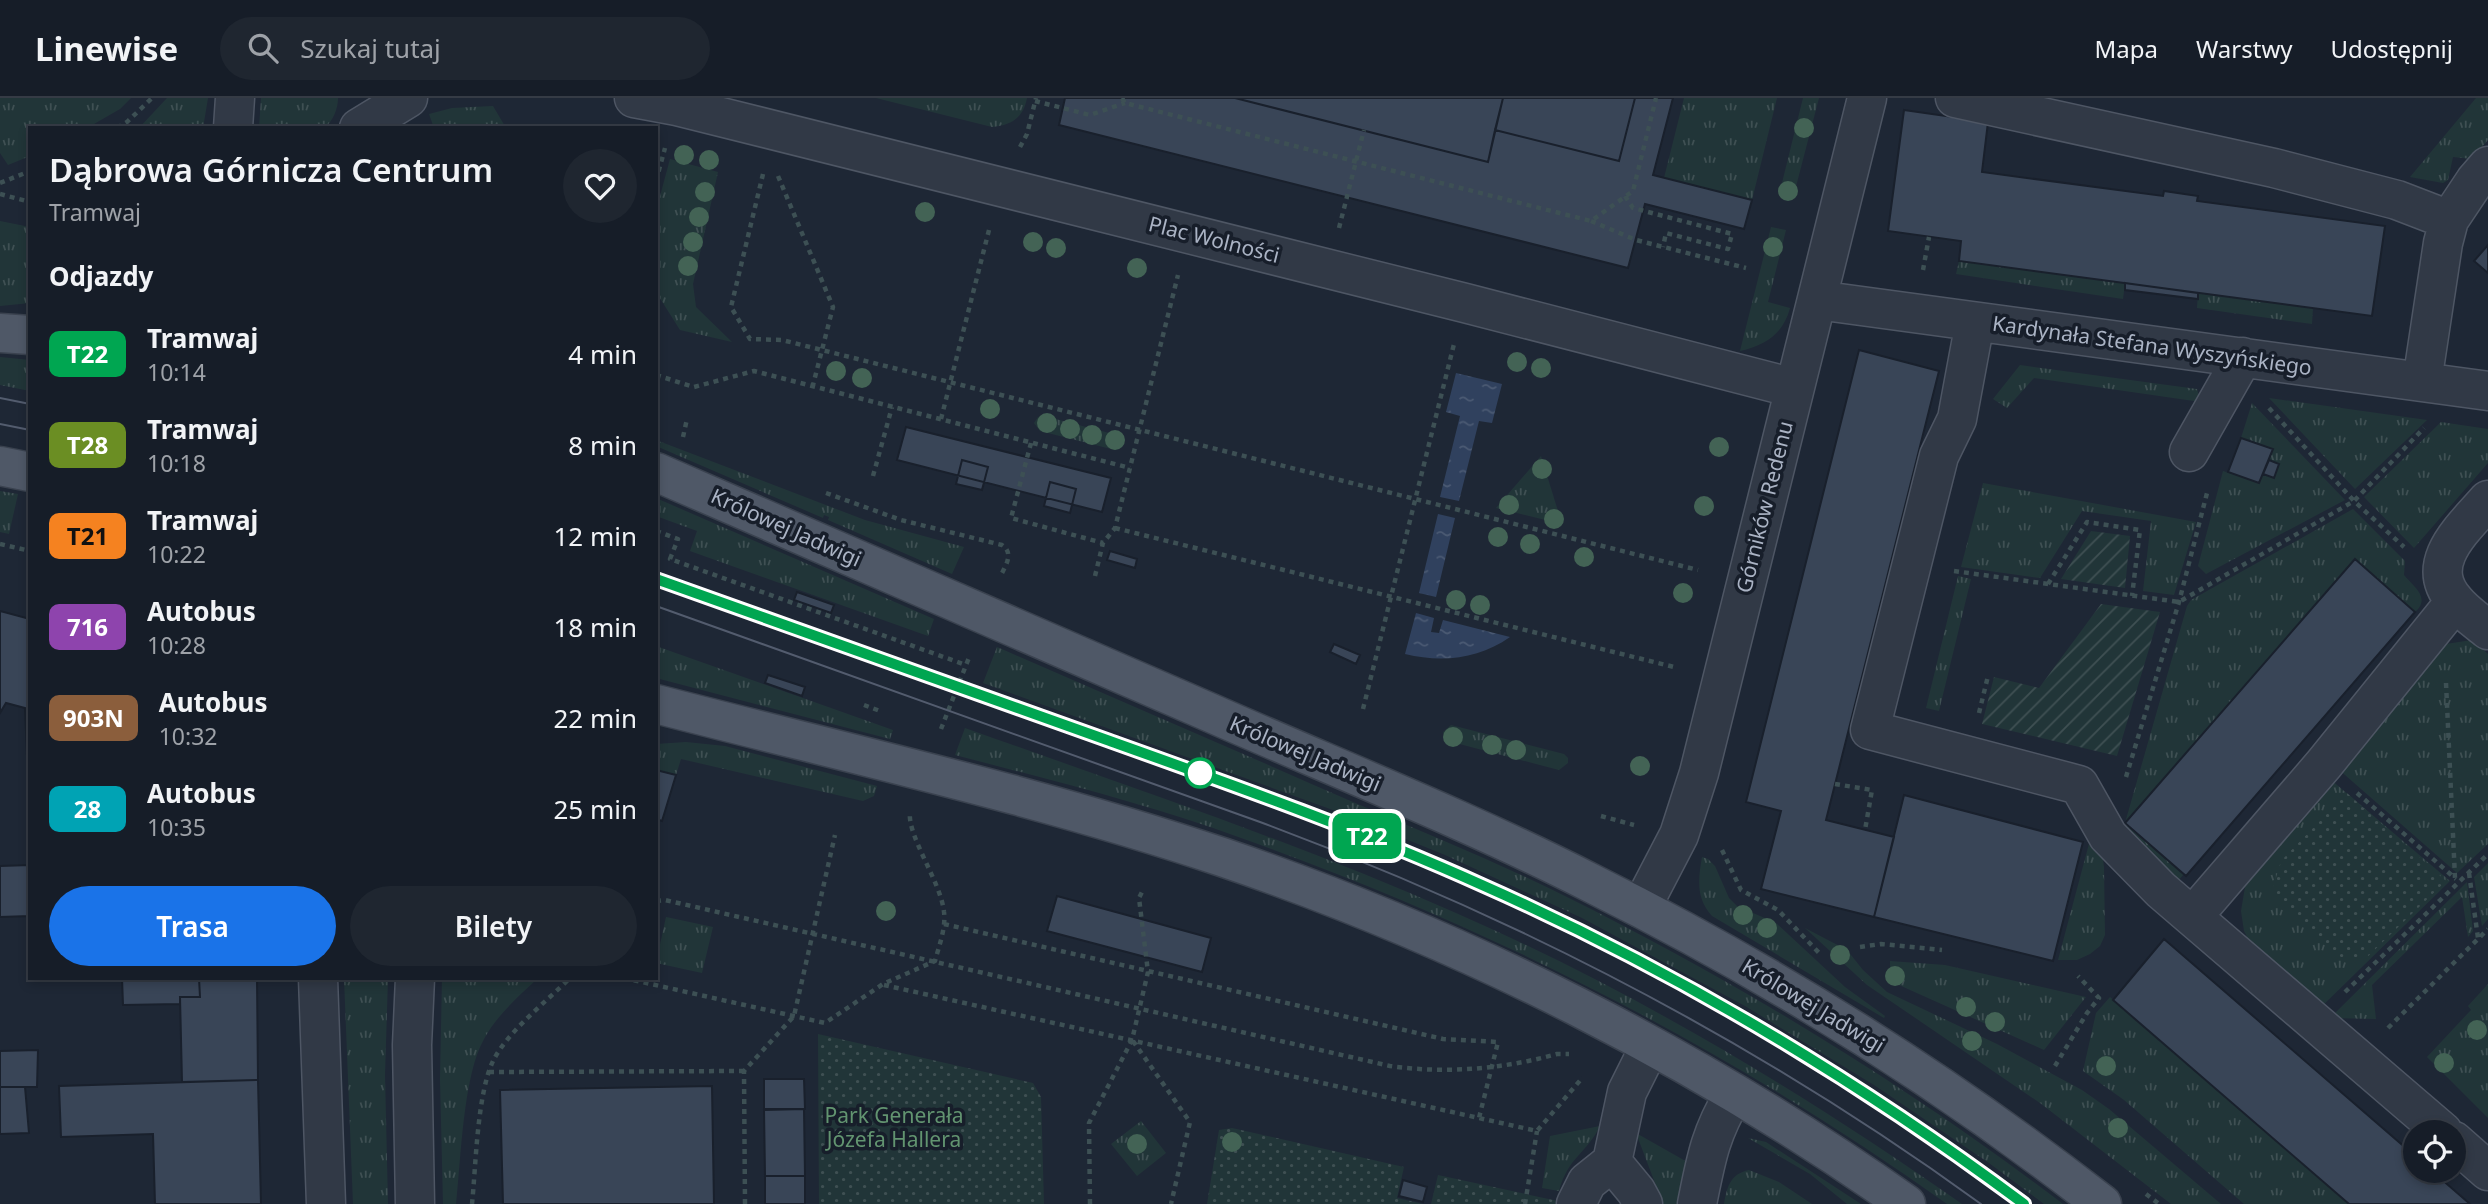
<!DOCTYPE html>
<html lang="pl">
<head>
<meta charset="utf-8">
<style>
  :root { --surface:#161d28; --page:#1f2630; --text:#f1f3f6; --muted:#9ea2a8; --line:#353b45; --accent:#1a73e8 }
  body { margin:0; font-family:"Noto Sans",sans-serif; background:var(--page); color:var(--text); height:100vh; display:flex; flex-direction:column; font-size:26px; white-space:nowrap }
  * { box-sizing:border-box; margin:0 }
  p { font-size:23px; color:var(--muted) }
  .icon { flex:none; width:38px; height:38px; fill:none; stroke:currentColor; stroke-width:2; stroke-linecap:round; stroke-linejoin:round }
  .map { position:relative; flex:1; overflow:hidden }
  .panel { position:absolute; left:28px; top:28px; width:630px; height:854px; display:flex; flex-direction:column; background:var(--surface); border-radius:0px; box-shadow:0 4px 10px #0003,0 0 0 2px var(--line) }
  .panel>* { flex:none }
  .badge { padding:0 14px; border-radius:10px; font-size:24px; line-height:46px }
  .buttons { position:absolute; left:2403px; top:1022px; display:grid; gap:14px }
  .buttons a { display:grid; place-items:center; width:63px; height:63px; border-radius:50%; background:var(--surface); box-shadow:0 4px 10px #0003,0 0 0 2px var(--line); font-size:35px }
  .map>.badge { position:absolute; translate:-50% -50%; box-shadow:0 0 0 4px #fff }
  h2 { padding:0 21px; font-size:26px; line-height:63px }
  .round { display:grid; place-items:center; flex:none; width:74px; height:74px; border-radius:37px; background:var(--page) }
  .summary { display:flex; align-items:center; justify-content:space-between; height:119px; padding:0 21px }
  h1 { font-size:33px; font-weight:600; line-height:52px }
  .cta { display:flex; gap:14px; margin-top:auto; padding:14px 21px }
  .cta a { flex:1; height:80px; border-radius:42px; background:var(--accent); color:#fff; font-size:28px; font-weight:600; line-height:80px; text-align:center }
  .cta a+a { background:var(--page); color:var(--text) }
  ul { padding:0; list-style:none }
  li { display:flex; align-items:center; gap:21px; height:91px; padding:0 21px }
  li div { flex:1 }
  li b { display:block; font-size:26px }
  li em { font-style:normal }
  li .badge { min-width:77px; font-weight:700; text-align:center }
  header { display:flex; align-items:center; gap:42px; box-sizing:border-box; height:98px; padding:0 35px; background:var(--surface); border-bottom:2px solid var(--line) }
  header strong { font-size:33px }
  nav { display:flex; gap:38px; margin-inline-start:auto; font-size:24px }
  .search { width:490px; height:63px; background:var(--page); display:flex; align-items:center; gap:18px; box-sizing:border-box; padding:0 24px; border-radius:38px; color:var(--muted); font-size:26px }
  .map>svg:first-child { display:block }
  .grass { fill:url(#grass-tufts) }
  .park { fill:url(#park-dots) }
  .garden { fill:url(#garden-furrows) }
  .water { fill:url(#water-ripples) }
  .building { fill:#394557; stroke:#19202c; stroke-width:2 }
  .lines { fill:none; stroke-linecap:round; stroke-linejoin:round }
  .minor-casing { stroke:#4e5664; stroke-width:41 }
  .major-casing { stroke:#3a424f; stroke-width:41 }
  .path { stroke:#3d5054; stroke-width:4.5; stroke-dasharray:5 5; stroke-linecap:butt }
  .minor { stroke:#313946; stroke-width:38 }
  .major { stroke:#4f5867; stroke-width:38 }
  .tram { stroke:#535c6e; stroke-width:2 }
  .tree { fill:#436355 }
  .line-casing { stroke:#fff; stroke-width:16 }
  .line { stroke:#00a651; stroke-width:10 }
  .stop-dot { fill:#fff; stroke:#00a651; stroke-width:3.5 }
  .labels { text-anchor:middle; stroke-width:7; stroke-linejoin:round; paint-order:stroke }
  .street-label { font-size:21px; fill:#aab3c4; stroke:#171e2a }
  .park-label { font-size:21px; fill:#629470; stroke:#171e2a }
</style>
</head>
<body>
<header>
<strong>Linewise</strong>
<div class="search"><svg class="icon" aria-label="search" viewBox="0 0 24 24"><circle cx="10" cy="10" r="6"/><path d="M15 15l6 6"/></svg>Szukaj tutaj</div>
<nav><a>Mapa</a><a>Warstwy</a><a>Udostępnij</a></nav>
</header>
<div class="map">
<svg width="2488" height="1106" viewBox="0 0 2488 1106">
  <defs>
    <pattern id="grass-tufts" width="24" height="20" patternUnits="userSpaceOnUse" patternTransform="scale(1.75)"><rect width="24" height="20" fill="#213538"/><path d="M3 7l-1-3M5 7V3M7 7l1-3M15 17l-1-3M17 17v-4M19 17l1-3" fill="none" stroke="#3f5053"/></pattern>
    <pattern id="park-dots" width="8" height="8" patternUnits="userSpaceOnUse" patternTransform="scale(1.75)"><rect width="8" height="8" fill="#213538"/><path d="M2 2h.1M6 6h.1" fill="none" stroke="#3f5053" stroke-width="1.8" stroke-linecap="round"/></pattern>
    <pattern id="garden-furrows" width="10" height="10" patternUnits="userSpaceOnUse" patternTransform="scale(1.75)"><rect width="10" height="10" fill="#213538"/><path d="M-1 1l2-2M0 10L10 0M9 11l2-2" fill="none" stroke="#3f5053"/></pattern>
    <pattern id="water-ripples" width="26" height="14" patternUnits="userSpaceOnUse" patternTransform="scale(1.75)"><rect width="26" height="14" fill="#30415e"/><path d="M2 4q2-2 4 0t4 0M15 11q2-2 4 0t4 0" fill="none" stroke="#4b5a73"/></pattern>
  </defs>
  <rect width="100%" height="100%" fill="#1e2735"/>
  <path class="grass" d="M0,0h131l-11,11 -33,19h-57v28l-22,9 -8,-12z
    M167,0h41l-5,30h-64z
    M261,0h77c0,11 -5,22 -13,30h-66z
    M876,0h151c-4,20 -15,27 -35,29z
    M1684,0h93l-25,102 -88,-22z
    M1803,0h16l-26,100 -14,-3z
    M2476,0h12v42l-16,19 -19,-2 -5,23 -5,3 -33,-6z
    M493,8l13,22h-72l-5,-14 23,-6z
    M670,61l48,13 -25,112 3,23 36,35 -52,-12 -24,-38v-81z
    M0,123l30,6v76l-30,3z
    M1771,129l15,3 -18,72 22,6c-7,26 -24,37 -50,43z
    M1959,163l166,22 -2,16 -167,-25z
    M2198,195l115,15 -1,16 -115,-16z
    M0,259l30,3v31l-30,-6z
    M2020,267l177,24 4,13 -167,-24 -27,30 -14,-9z
    M2269,300l158,22 -72,69z
    M2252,305l93,97 -139,74 -8,-8 25,-95 36,12 4,-9 11,4 5,-13 -10,-5 3,-11 -31,-11z
    M1044,318l73,19 4,3v5l-6,7 -75,-19 -6,-8 4,-6z
    M2441,324l47,7v34l-74,85 -50,-51z
    M656,342l209,80 99,27 -12,27 -124,-54 1,-3 -5,-2 -1,3 -167,-72z
    M1541,358l21,68 -66,-16z
    M1983,385l213,39 -22,73 -31,-4 8,-70 -69,-10 -42,67 -79,-11z
    M0,393l18,3 -9,40 -9,-2z
    M656,400l278,121 -6,17 -238,-85 7,-20 -41,-15z
    M2353,411l52,52 -1,14c10,12 27,23 11,37l-59,-52 -230,263 58,51 -8,9 -57,-51 6,-9 62,-217 4,-6z
    M1958,478l13,3 -32,132 -13,-3z
    M2472,542l16,14v190l-31,29 -120,-105 99,-117 10,-7z
    M656,548l237,84 -3,9 -234,-61z
    M997,549c119,52 238,103 356,155 72,31 146,61 216,96 174,87 339,188 494,306h-19l-55,-41 -115,-78 -129,-79 -163,-88 -137,-63 -101,-41 -361,-131z
    M1451,627l113,29 4,4v5l-9,7 -111,-29 -4,-4 -1,-5z
    M965,630c165,59 331,114 491,185 178,78 347,179 506,291h-15c-217,-155 -455,-277 -706,-366 -94,-34 -190,-58 -286,-83z
    M686,644l39,4 152,40 -3,10 -11,5 -182,-42 -5,16 -20,-5v-26z
    M2330,681l120,102 -134,131 -63,-64 -9,-17 -3,-20 5,-30z
    M2090,742l12,12 2,15 1,68 -5,11 -10,8 -13,6h-19z
    M1702,759l6,2 7,7 14,32 8,8 39,17 69,64 40,29 -1,2 -172,-102c-16,-18 -14,-36 -10,-59z
    M2488,765v56l-6,7 -8,-49z
    M2467,784l6,49 -5,6 -6,-40 -90,88 4,34 -46,-1z
    M666,819l47,10 -11,46 -46,-10z
    M1805,830l42,22 16,20 24,22 110,52 85,46 27,19 112,95h-50l-131,-101 -173,-118z
    M1890,863l55,4 141,32 -42,53 -154,-69z
    M344,880h44l-3,97 3,129h-35z
    M442,880h96c-20,19 -41,37 -54,61 -21,37 -23,120 -28,165h-13l-3,-125z
    M2488,886v134l-61,-61 44,-47 -3,-4z
    M2110,899l239,207h-105l-120,-104 -41,-29 13,-58z
    M1141,1023l25,32 -29,23 -26,-32z
    M1600,1028c-13,27 -32,31 -41,65l-17,-3 8,-52z
    M1636,1035l53,30 -8,41h-18z
    M1748,1040l18,4 95,62h-14l-37,-30z
    M1749,1072l30,12 33,22h-88c3,-17 6,-30 25,-34z"/>
  <path class="park" d="M2347,695l99,88 -83,80 -19,-1 -73,-66 10,-33z
    M818,936l215,49 8,14 3,107h-225z
    M1232,1030l172,39 -7,31 26,6h-216l12,-74z
    M1438,1077l120,26 -1,3h-126z"/>
  <path class="garden" d="M2091,433l39,5 -5,52 -64,-9z
    M2101,506l59,8 -43,144 -135,-32 12,-47 45,11z"/>
  <path class="water" d="M1456,275l46,11 -10,39 -13,-2 -20,80 -19,-4 20,-81 -14,-4z
    M1438,416l17,4 -19,79 -17,-4z
    M1416,515l18,5 -3,14 8,1 4,-13 67,17c-31,22 -68,26 -105,17z"/>
  <path class="building" d="M1065,0h170l253,64 7,-32 124,31 16,-63h38l-20,77 99,25 -8,29 -99,-25 -17,64 -569,-143z
    M1235,0h268l-15,64z
    M1503,0h132l-16,63 -124,-31z
    M1904,12l84,12 -6,50 181,24 1,-5 34,5 -1,5 188,25 -13,90 -413,-55 2,-20 -73,-10z
    M2488,147v28l-14,-12z
    M2125,185l73,10v6l-73,-9z
    M1859,252l80,21 -113,449 68,17 -20,80 -113,-28 20,-78 -35,-9z
    M906,329l205,51 -9,34 -205,-52z
    M2241,340l32,11 -14,34 -31,-11z
    M962,362l26,7 -6,23 -26,-6z
    M2269,362l10,4 -5,14 -11,-4z
    M1050,384l26,7 -6,24 -26,-7z
    M1110,453l27,8 -2,9 -28,-8z
    M2355,461l60,53 -229,264 -61,-53z
    M797,494l37,13 -3,8 -37,-13z
    M0,513l30,8v207l-5,-118 -19,-5 -6,10z
    M1334,546l26,11 -4,9 -26,-12z
    M768,577l37,12 -3,9 -37,-13z
    M656,672l20,5 -14,46 -6,-2z
    M1904,697l179,47 -30,119 -179,-44z
    M30,767v51l-30,1v-51z
    M1057,798l154,42 -9,34 -155,-41z
    M2164,841l251,217v15h17l38,33h-121l-236,-204z
    M122,880h77l1,19h-20v7l-57,1z
    M199,880h58l1,102 -76,2 -2,-85h20z
    M38,952l-1,37h-37v-36z
    M764,981h40l1,30h-41z
    M258,982l3,124h-106l-2,-70 -92,3 -2,-51z
    M712,988l2,118h-211l-3,-114z
    M0,989h25l4,46 -29,1z
    M804,1011l1,67h-40l-1,-66z
    M765,1078h40v28h-40z
    M1403,1082l24,7 -4,15 -24,-6z"/>
  <g class="lines">
    <g class="minor-casing">
      <path id="minor" d="M634,0l43,8 788,197 329,85
        M1955,0l319,70 123,32 52,20
        M233,30l2,-30
        M359,30l49,-30
        M1817,202l671,91
        M1975,224l-18,97 -18,37 -69,274 209,55 29,51 53,54 282,242
        M2422,284l21,-139 6,-23 26,-39 13,-15
        M2189,354l54,-95
        M2488,402c-25,29 -66,63 -33,101 9,11 22,20 33,29
        M1641,810l38,-73 20,-62 168,-675
        M2193,818l131,-152 131,-162
        M318,880l8,226
        M2454,1043l34,30
        M1612,1064l24,29 7,13
        M415,1106l-3,-159 3,-67
        M1576,1106l11,-22 25,-20 15,-70 23,-46
        M1697,1106c9,-45 13,-70 37,-110"/>
    </g>
    <g class="major-casing">
      <path id="major" d="M0,235l30,2
        M0,368l30,6
        M656,374c185,80 370,161 555,241 127,56 256,107 380,170 181,90 352,197 511,321
        M656,606c189,49 381,91 566,153 242,82 475,200 684,347"/>
    </g>
    <path class="path" d="M1122,0l3,5 466,118 42,-30 23,-93
      M1035,3l55,14 35,-12
      M117,30l10,-6 25,-24
      M1020,49l7,-13 9,-36
      M763,76l-32,133 19,32 32,1 916,230
      M778,78l55,131 -20,78
      M656,83l9,-33
      M0,85l30,-12
      M0,96l30,8
      M1625,98l8,12 99,26 -4,15 -62,-16 -3,14
      M1591,123l45,19 110,28
      M1339,130l25,-98
      M1923,172l6,-33
      M656,277l38,12 60,-16 376,97
      M2269,310l85,93 50,46
      M941,321l48,-189
      M683,339l4,-18
      M1031,345l-20,75 92,25
      M873,378l19,-69
      M826,395l75,27 101,25c12,8 4,20 -1,30
      M1115,430l559,139
      M656,433l22,8 -8,20 296,106
      M0,446l30,7
      M1954,473l225,31 175,-101 70,-73
      M1095,478l8,-33 12,-15 63,-253
      M2048,486l39,-62 53,8 -8,66
      M2446,585l9,195
      M864,607l16,6
      M1363,611l91,-365
      M1979,615l9,-37
      M941,631l29,-74
      M2126,679l53,-175 28,-109
      M1835,686l37,6 -7,40
      M2357,695l99,86
      M1601,718l33,9
      M1722,752l19,40 37,20 43,45
      M2469,775l9,65
      M656,803l9,-1 725,166c56,8 113,3 167,-12h12
      M944,826l499,115 55,3 -19,76
      M1860,849l21,-3 61,6
      M624,880l201,45 58,-39 52,-23c4,-15 11,-33 9,-49 -3,-30 -37,-76 -34,-100
      M884,887l653,146 46,-54
      M2345,894l143,-138
      M2388,930l100,-99
      M1133,943l57,81 -19,82
      M2055,968l32,-53 12,-15 -21,-22
      M489,974l255,-1
      M2146,1096l13,10
      M472,1106c4,-39 5,-109 21,-143 15,-30 53,-59 77,-83
      M745,1106l-1,-133 50,-55 41,-181
      M1090,1106l-1,-81 43,-83 16,-68 -9,-74 3,-6
      M1525,1106l12,-73"/>
    <use href="#minor" class="minor"/>
    <use href="#major" class="major"/>
    <path class="tram" d="M0,300l30,6
      M0,326l30,6
      M656,481c146,52 291,104 437,156 131,46 262,93 389,150 192,85 373,194 542,319
      M656,508l604,216c257,95 499,221 721,382"/>
  </g>
  <g class="tree">
    <circle cx="1804" cy="30" r="10"/>
    <circle cx="684" cy="57" r="10"/>
    <circle cx="709" cy="62" r="10"/>
    <circle cx="1788" cy="93" r="10"/>
    <circle cx="705" cy="94" r="10"/>
    <circle cx="925" cy="114" r="10"/>
    <circle cx="699" cy="119" r="10"/>
    <circle cx="693" cy="144" r="10"/>
    <circle cx="1033" cy="144" r="10"/>
    <circle cx="1773" cy="149" r="10"/>
    <circle cx="1056" cy="150" r="10"/>
    <circle cx="688" cy="168" r="10"/>
    <circle cx="1137" cy="170" r="10"/>
    <circle cx="1517" cy="264" r="10"/>
    <circle cx="1541" cy="270" r="10"/>
    <circle cx="836" cy="273" r="10"/>
    <circle cx="862" cy="280" r="10"/>
    <circle cx="990" cy="311" r="10"/>
    <circle cx="1047" cy="325" r="10"/>
    <circle cx="1070" cy="331" r="10"/>
    <circle cx="1092" cy="337" r="10"/>
    <circle cx="1115" cy="342" r="10"/>
    <circle cx="1719" cy="349" r="10"/>
    <circle cx="1542" cy="371" r="10"/>
    <circle cx="1509" cy="407" r="10"/>
    <circle cx="1704" cy="408" r="10"/>
    <circle cx="1554" cy="421" r="10"/>
    <circle cx="1498" cy="439" r="10"/>
    <circle cx="1530" cy="446" r="10"/>
    <circle cx="1584" cy="459" r="10"/>
    <circle cx="1683" cy="495" r="10"/>
    <circle cx="1456" cy="502" r="10"/>
    <circle cx="1480" cy="507" r="10"/>
    <circle cx="1453" cy="639" r="10"/>
    <circle cx="1492" cy="647" r="10"/>
    <circle cx="1516" cy="652" r="10"/>
    <circle cx="1640" cy="668" r="10"/>
    <circle cx="886" cy="813" r="10"/>
    <circle cx="1743" cy="817" r="10"/>
    <circle cx="1767" cy="830" r="10"/>
    <circle cx="1840" cy="857" r="10"/>
    <circle cx="1895" cy="878" r="10"/>
    <circle cx="1966" cy="909" r="10"/>
    <circle cx="1995" cy="924" r="10"/>
    <circle cx="2477" cy="932" r="10"/>
    <circle cx="1972" cy="943" r="10"/>
    <circle cx="2444" cy="965" r="10"/>
    <circle cx="2106" cy="968" r="10"/>
    <circle cx="2118" cy="1030" r="10"/>
    <circle cx="1232" cy="1044" r="10"/>
    <circle cx="1137" cy="1046" r="10"/>
  </g>
  <g class="lines">
    <g class="line-casing">
      <path id="line" d="M656,481c150,54 301,107 451,161 126,45 253,90 375,145 192,85 374,194 542,319"/>
    </g>
    <use href="#line" class="line"/>
  </g>
  <circle class="stop-dot" cx="1200" cy="675" r="14"/>
  <g class="labels">
    <g class="street-label">
      <text transform="translate(1214 142) rotate(14)" y="7">Plac Wolności</text>
      <text transform="translate(2152 248) rotate(8)" y="7">Kardynała Stefana Wyszyńskiego</text>
      <text transform="translate(1765 409) rotate(-76)" y="7">Górników Redenu</text>
      <text transform="translate(786 430) rotate(24)" y="7">Królowej Jadwigi</text>
      <text transform="translate(1305 656) rotate(23)" y="7">Królowej Jadwigi</text>
      <text transform="translate(1813 908) rotate(31)" y="7">Królowej Jadwigi</text>
    </g>
    <g class="park-label">
      <text x="894" y="1025">Park Generała<tspan x="894" dy="24">Józefa Hallera</tspan></text>
    </g>
  </g>
</svg>
<div class="buttons">
<a><svg class="icon" aria-label="locate" viewBox="0 0 24 24"><circle cx="12" cy="12" r="6"/><path d="M12 2v4M12 18v4M2 12h4M18 12h4"/></svg></a>
</div>
<b class="badge" style="left:1367px;top:738px;background:#00a651;color:#fff">T22</b>
<section class="panel">
<div class="summary"><div><h1>Dąbrowa Górnicza Centrum</h1><p>Tramwaj</p></div><a class="round"><svg class="icon" aria-label="heart" viewBox="0 0 24 24"><path d="M12 20l-8-8c-3-5 5-10 8-4 3-6 11-1 8 4z"/></svg></a></div>
<h2>Odjazdy</h2>
<ul>
<li><span class="badge" style="background:#00a651;color:#fff">T22</span><div><b>Tramwaj</b><p>10:14</p></div><em>4 min</em></li>
<li><span class="badge" style="background:#6b8e23;color:#fff">T28</span><div><b>Tramwaj</b><p>10:18</p></div><em>8 min</em></li>
<li><span class="badge" style="background:#f58220;color:#111">T21</span><div><b>Tramwaj</b><p>10:22</p></div><em>12 min</em></li>
<li><span class="badge" style="background:#8e44ad;color:#fff">716</span><div><b>Autobus</b><p>10:28</p></div><em>18 min</em></li>
<li><span class="badge" style="background:#8b5e3c;color:#fff">903N</span><div><b>Autobus</b><p>10:32</p></div><em>22 min</em></li>
<li><span class="badge" style="background:#00a3b4;color:#fff">28</span><div><b>Autobus</b><p>10:35</p></div><em>25 min</em></li>
</ul>
<div class="cta"><a>Trasa</a><a>Bilety</a></div>
</section>
</div>
</body>
</html>
